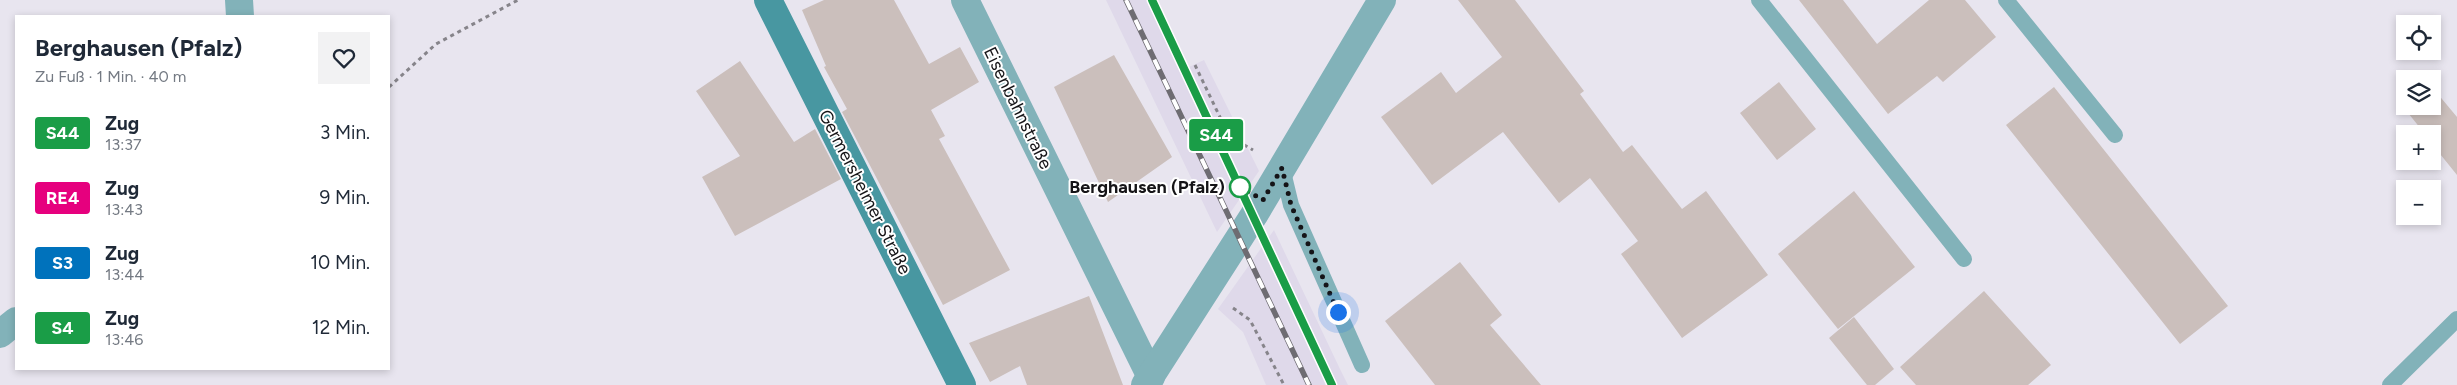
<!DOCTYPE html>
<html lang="de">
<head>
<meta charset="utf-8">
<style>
  :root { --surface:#fff; --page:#f2f2f3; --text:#1f2937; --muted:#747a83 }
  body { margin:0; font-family:Figtree,sans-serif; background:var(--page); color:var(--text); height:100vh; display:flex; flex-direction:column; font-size:19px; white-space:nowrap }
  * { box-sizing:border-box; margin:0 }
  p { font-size:16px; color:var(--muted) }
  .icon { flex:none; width:28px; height:28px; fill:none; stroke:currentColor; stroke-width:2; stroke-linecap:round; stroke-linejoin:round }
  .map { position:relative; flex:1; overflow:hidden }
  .details { position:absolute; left:15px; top:15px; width:375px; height:355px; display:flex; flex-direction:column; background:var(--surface); border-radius:0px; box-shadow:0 2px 8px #0003 }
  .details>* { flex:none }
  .badge { padding:0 10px; border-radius:4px; font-size:18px; line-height:32px }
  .fabs { position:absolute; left:2396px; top:15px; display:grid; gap:10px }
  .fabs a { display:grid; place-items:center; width:45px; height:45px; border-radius:0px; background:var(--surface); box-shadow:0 2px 8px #0003; font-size:25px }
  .you { position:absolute; width:25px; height:25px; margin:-12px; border:4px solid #fff; border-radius:50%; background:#1a73e8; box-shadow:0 0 0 8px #1a73e833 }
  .map>.badge { position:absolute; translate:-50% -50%; box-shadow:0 0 0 2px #fff }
  .round { display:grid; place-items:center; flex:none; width:52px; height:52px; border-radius:0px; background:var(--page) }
  .head { display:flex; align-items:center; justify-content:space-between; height:85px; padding:0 20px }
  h1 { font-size:24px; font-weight:700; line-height:38px }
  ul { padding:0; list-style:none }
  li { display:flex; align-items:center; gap:15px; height:65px; padding:0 20px }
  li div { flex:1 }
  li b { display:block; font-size:19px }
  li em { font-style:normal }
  li .badge { min-width:55px; font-weight:700; text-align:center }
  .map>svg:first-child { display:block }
  .built { fill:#dfd9ea }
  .building { fill:#cbbfbc }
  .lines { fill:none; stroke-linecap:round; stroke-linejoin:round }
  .path { stroke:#86848a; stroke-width:3; stroke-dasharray:4 4; stroke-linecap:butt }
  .service { stroke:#82b2b9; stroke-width:16 }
  .minor { stroke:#82b2b9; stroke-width:28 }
  .tertiary { stroke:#82b2b9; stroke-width:28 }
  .secondary { stroke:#4897a1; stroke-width:28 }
  .rail-casing { stroke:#6e6c72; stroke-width:5.5 }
  .rail { stroke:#fff; stroke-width:4; stroke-dasharray:11; stroke-linecap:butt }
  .line-casing { stroke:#fff; stroke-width:11 }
  .line { stroke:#1a9d47; stroke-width:8 }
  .walk { stroke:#151417; stroke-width:5; stroke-dasharray:0 9 }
  .stop-dot { fill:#fff; stroke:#1a9d47; stroke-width:2.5 }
  .labels { text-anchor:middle; stroke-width:4; stroke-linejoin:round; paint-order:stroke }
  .street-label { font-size:18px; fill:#151417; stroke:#fff }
  .stop-label { font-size:18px; font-weight:bold; fill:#151417; stroke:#fff; text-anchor:end }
</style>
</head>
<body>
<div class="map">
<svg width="2457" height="385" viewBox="0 0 2457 385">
  <rect width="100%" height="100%" fill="#e8e5ef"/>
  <path class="built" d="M1106,0h52l31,67 15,-7 55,111 -42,61z
    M1274,230l65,137 9,18h-82l-23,-53 -25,-23z"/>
  <path class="building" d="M824,0h70l35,64 31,-17 19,35 -48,28 14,26 -6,3 71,131 -67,35 -101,-193 5,-3 -23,-42 2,-1 -24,-56z
    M1458,0h57l69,91 -4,3 43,58 9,-7 50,64 24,-18 62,84 -86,63 -61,-84 17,-13 -48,-63 -31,25 -56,-71 -71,53 -51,-68 60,-45 15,21 46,-36z
    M1799,0h44l34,44 52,-44h36l31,37 -53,45 -6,-6 -49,38z
    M1114,55l58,102 -64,45 -54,-115z
    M740,61l54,81 21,-13 26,50 -106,57 -33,-59 38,-21 -44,-65z
    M1779,82l37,47 -39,31 -37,-47z
    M2054,87l174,219 -48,38 -174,-219z
    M2432,87l25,30v58l-25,-31v-10h-7l-25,-31 5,-5v8h27z
    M1854,191l61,76 -77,62 -60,-75z
    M1460,262l42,53 -12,10 51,60h-106l-50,-64z
    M1984,291l67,74 -23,20h-112l-16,-18z
    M1089,296l34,89h-96l-7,-19 -30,16 -21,-39z
    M1854,317l40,52 -19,16h-8l-38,-47z"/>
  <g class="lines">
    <path class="path" d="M1195,65l34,71 24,14
      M389,87l47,-43 82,-44
      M1233,308l17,12 34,65"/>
    <path class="service" d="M1759,0l205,259
      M2006,0l109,135
      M1282,168l9,37 71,160
      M2390,385l67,-66"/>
    <path class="minor" d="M239,0l1,16
      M965,0l186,377
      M0,334l16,-13"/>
    <path class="tertiary" d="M1145,385l109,-170 128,-215"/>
    <path class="secondary" d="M768,0l194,385"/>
    <g class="rail-casing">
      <path id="rail" d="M1126,0l183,385
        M1152,0l180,385"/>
    </g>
    <use href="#rail" class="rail"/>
  </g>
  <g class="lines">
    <g class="line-casing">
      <path id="line" d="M1152,0l180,385"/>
    </g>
    <use href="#line" class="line"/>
    <path class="walk" d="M1240,187l23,13 19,-32 9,37 47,107"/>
  </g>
  <circle class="stop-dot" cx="1240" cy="187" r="10"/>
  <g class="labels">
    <g class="street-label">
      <text transform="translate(1018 108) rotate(64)" y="6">Eisenbahnstraße</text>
      <text transform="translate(865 192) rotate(63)" y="6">Germersheimer Straße</text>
    </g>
    <g class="stop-label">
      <text x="1225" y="193">Berghausen (Pfalz)</text>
    </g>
  </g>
</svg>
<div class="fabs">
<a><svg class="icon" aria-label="locate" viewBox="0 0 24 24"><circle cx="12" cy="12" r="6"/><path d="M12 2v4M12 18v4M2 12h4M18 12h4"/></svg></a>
<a><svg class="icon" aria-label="layers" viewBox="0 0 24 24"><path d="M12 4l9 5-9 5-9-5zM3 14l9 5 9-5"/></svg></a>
<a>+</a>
<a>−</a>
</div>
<div class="you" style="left:1338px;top:312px"></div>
<b class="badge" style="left:1216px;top:135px;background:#1a9d47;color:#fff">S44</b>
<section class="details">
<div class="head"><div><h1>Berghausen (Pfalz)</h1><p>Zu Fuß · 1 Min. · 40 m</p></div><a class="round"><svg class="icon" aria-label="heart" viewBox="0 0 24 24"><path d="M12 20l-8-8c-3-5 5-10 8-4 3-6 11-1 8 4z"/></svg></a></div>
<ul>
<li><span class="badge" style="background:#1a9d47;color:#fff">S44</span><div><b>Zug</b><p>13:37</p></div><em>3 Min.</em></li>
<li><span class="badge" style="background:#e6007e;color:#fff">RE4</span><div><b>Zug</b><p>13:43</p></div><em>9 Min.</em></li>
<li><span class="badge" style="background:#0072bc;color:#fff">S3</span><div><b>Zug</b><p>13:44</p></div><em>10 Min.</em></li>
<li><span class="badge" style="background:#1a9d47;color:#fff">S4</span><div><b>Zug</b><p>13:46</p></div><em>12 Min.</em></li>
</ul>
</section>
</div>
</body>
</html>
